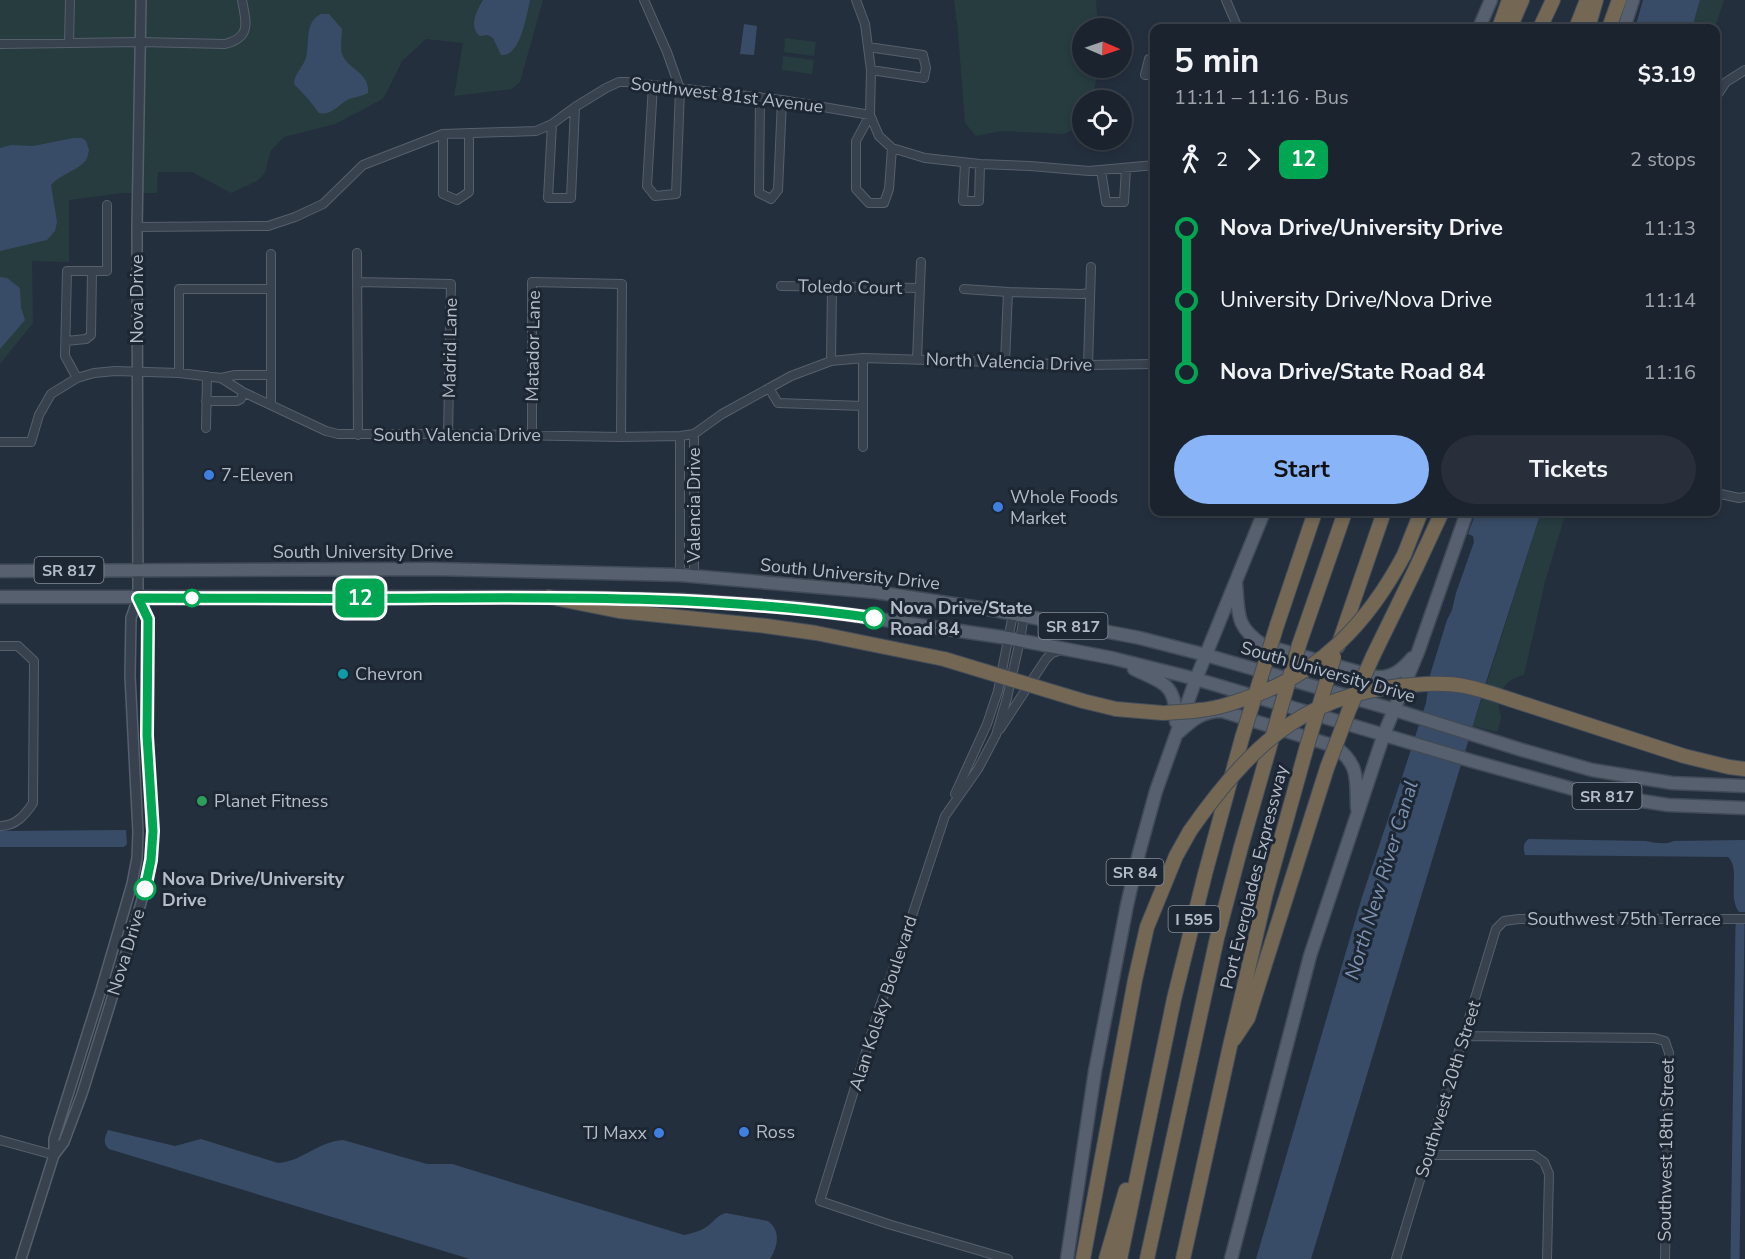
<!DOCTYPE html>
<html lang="en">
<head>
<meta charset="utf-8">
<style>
  :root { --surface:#1b232e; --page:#282f3a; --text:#f1f3f6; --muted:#a0a4aa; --line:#39404a; --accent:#8ab4f8 }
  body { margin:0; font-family:"Nunito Sans",sans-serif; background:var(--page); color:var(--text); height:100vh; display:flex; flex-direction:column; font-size:22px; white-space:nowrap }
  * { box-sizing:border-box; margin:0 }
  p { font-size:20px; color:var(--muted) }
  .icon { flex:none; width:33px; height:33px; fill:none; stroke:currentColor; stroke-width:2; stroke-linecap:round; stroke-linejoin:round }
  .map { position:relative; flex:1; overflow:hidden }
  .drawer { position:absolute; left:1150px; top:24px; width:570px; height:492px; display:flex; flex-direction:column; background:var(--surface); border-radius:12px; box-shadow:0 3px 9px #0003,0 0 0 2px var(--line) }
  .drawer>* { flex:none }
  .badge { padding:0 12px; border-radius:9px; font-size:21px; line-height:39px }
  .needle { width:39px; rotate:92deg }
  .tools { position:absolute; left:1072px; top:18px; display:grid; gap:12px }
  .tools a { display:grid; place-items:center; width:60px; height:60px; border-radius:50%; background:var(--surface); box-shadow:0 3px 9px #0003,0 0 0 2px var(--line); font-size:30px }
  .map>.badge { position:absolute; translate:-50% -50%; box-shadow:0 0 0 3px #fff }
  .legs { display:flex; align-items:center; gap:9px; height:66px; padding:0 24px; font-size:20px }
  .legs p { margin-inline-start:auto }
  .summary { display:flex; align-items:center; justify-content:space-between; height:102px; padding:0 24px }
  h1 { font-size:33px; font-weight:700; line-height:45px }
  .button { display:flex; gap:12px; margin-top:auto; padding:12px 24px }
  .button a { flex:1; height:69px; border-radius:36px; background:var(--accent); color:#111; font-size:24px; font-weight:700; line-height:69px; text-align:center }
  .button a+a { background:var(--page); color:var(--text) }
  ul { padding:0 24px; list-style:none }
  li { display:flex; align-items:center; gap:21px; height:72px; font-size:22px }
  li i { display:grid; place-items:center; width:9px; height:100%; margin:0 8px; background:currentColor }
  li i::after { content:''; width:15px; height:15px; margin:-8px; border:4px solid; border-radius:50%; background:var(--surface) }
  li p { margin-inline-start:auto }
  li:first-child i { background:linear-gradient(#0000 50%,currentColor 0) }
  li:last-child i { background:linear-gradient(currentColor 50%,#0000 0) }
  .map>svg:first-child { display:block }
  .green { fill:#263c3f }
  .water { fill:#394c67 }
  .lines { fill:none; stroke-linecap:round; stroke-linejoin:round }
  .canal { stroke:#394c67; stroke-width:9 }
  .minor-casing { stroke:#565f6c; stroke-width:10 }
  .tertiary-casing { stroke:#565f6c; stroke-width:12 }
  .primary-casing { stroke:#414a57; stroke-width:15 }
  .motorway-casing { stroke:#434c59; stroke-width:16 }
  .minor { stroke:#38414e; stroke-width:8 }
  .tertiary { stroke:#38414e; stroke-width:9 }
  .primary { stroke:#56606e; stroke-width:12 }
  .motorway { stroke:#746855; stroke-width:14 }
  .motorway-bridge-casing { stroke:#434c59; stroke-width:16; stroke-linecap:butt }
  .motorway-bridge { stroke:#746855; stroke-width:14 }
  .line-1-casing { stroke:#fff; stroke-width:14 }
  .line-1 { stroke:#00a651; stroke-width:9 }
  .shop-dot { fill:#3f7fe0; stroke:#1d2633; stroke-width:2 }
  .stop-1-dot { fill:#fff; stroke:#00a651; stroke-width:3 }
  .culture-dot { fill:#0f9aa8; stroke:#1d2633; stroke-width:2 }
  .leisure-dot { fill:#2e9e5b; stroke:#1d2633; stroke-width:2 }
  .labels { text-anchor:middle; stroke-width:6; stroke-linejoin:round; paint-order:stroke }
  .shield { fill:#1d2633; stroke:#878f9c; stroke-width:1.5 }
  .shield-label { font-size:16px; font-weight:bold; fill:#b4bcc9 }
  .street-label { font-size:18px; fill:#b4bcc9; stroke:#1d2633 }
  .poi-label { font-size:18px; fill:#b4bcc9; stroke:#1d2633; text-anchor:start }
  .stop-label { font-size:18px; font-weight:bold; fill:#b4bcc9; stroke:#1d2633; text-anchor:start }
  .water-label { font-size:20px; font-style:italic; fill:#7c92b1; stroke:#1d2633 }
</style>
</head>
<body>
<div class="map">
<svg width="1745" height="1259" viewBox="0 0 1745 1259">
  <rect width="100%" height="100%" fill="#242f3e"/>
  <path class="green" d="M0,0h543l-23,82 -8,7 -58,7 9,-53 -37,-4 -24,22 -19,38 -48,25 -51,13 -13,13 -6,23 -8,8 -26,12 -39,-21h-34l-1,21h-34l-54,7v62l-37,-1 1,62 -33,41z
    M954,0h142l2,28h-15v40h14l-1,13 -4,19h-9v25l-19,9 -63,-3 -25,5 -11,-13 -7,-91z
    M1700,0h24l-9,28h-23z
    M785,38l31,4 -2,14 -30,-4z
    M783,56l31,4 -2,14 -30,-4z
    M1541,512h25l-21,70 -21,93c-18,4 -25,15 -25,33 0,3 2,6 2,9 0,5 -3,11 -4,15l-24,-6z"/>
  <path class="water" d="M483,0h47c-3,14 -10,58 -29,55l-8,-17 -5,-3 -8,1c-12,-9 -3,-26 3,-36z
    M1643,0h57l-8,28h-57z
    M321,14h8l13,15c0,7 -2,18 0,25 7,17 28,18 26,39 -6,3 -13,4 -19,6 -11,5 -16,17 -30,14l-10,-13 -15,-16c0,-10 9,-17 12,-26 4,-15 -2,-36 15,-44z
    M744,24l13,2 -3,29 -14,-1z
    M73,138h9l4,3 3,9c-1,3 -1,7 -3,10 -8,11 -26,14 -35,25l6,37 -2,9 -8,9 -47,11v-103l11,-3 22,1z
    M0,277l7,1 13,10 1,20 4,12 -25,29z
    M1476,512h65l-54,167 -176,580h-55l106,-362 44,-132 20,-62 4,-28 17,-55 5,-10 4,-17 18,-51 -1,-6 -5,-2z
    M126,830l1,14 -3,3h-124v-16z
    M1529,839l117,2c8,2 20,4 28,0l71,-1v72h-6c-12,-16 2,-43 -11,-55l-203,-2c-2,-6 -2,-13 4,-16z
    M108,1130l67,16 26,-7 77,24c23,-1 41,-22 65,-23l84,24h25l232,71c9,-2 18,-4 25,-10 6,-5 9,-10 17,-12l42,8c13,10 10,25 2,38h-300l-361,-110c-7,-7 -4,-11 -1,-19z"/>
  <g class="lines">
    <path class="canal" d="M1735,1259l5,-333"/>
    <g class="minor-casing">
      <path id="minor" d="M644,0l23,52 13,37 -4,105 -21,2 -8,-10 6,-101
        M856,0l9,24 6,46 -1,45 -14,26v48l13,14h15l5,-14 3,-41
        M1226,0l12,28
        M69,43l1,-43
        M0,44l140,-2 85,2c27,-7 21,-22 17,-44
        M868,47l55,8 3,13 -2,10 -53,-8
        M1155,58l-6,1 -4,16h10
        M760,97l-1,96 12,6 7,-9 4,-90
        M1716,97l10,-15 19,-12
        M552,124l-4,74h23l4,-91
        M443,134v60l14,6 12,-8v-59
        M965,163l-2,38h16l1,-37
        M1101,170l5,32h18l2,-34
        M137,227l131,-1 27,-9 28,-13 40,-39 80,-31 93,-3 16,-7 23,-17 31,-19 13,-6h7l156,18 88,15 9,21 13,12 33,10 55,6 50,2 59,5 66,-6
        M357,253l1,182
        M271,254v151
        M358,282l93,2 -3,150
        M781,286l139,2
        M964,289l44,3
        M66,341l20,-2 5,-4 1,-64
        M917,359l4,-97
        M831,361l1,-74
        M1005,362l3,-70 73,2 9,-1
        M1088,365l3,-98
        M179,373v-84h92
        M77,378l-12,-22 2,-85h40v-66
        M221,378l14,-3h36
        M769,388l9,15 85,3
        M206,401h31l4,-2 2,-7
        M206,428l1,-52
        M532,436v-154l90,2 -1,153
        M0,442h31l8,-27 12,-21 26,-16 17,-5 21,-2 64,2 42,5 22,14 83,39 12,3h110l173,3 59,-1 14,-2 28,-20 69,-38 40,-15 32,-3 225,7 67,-1
        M863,447v-89
        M1716,493l23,5 6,-1
        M680,575v-139
        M694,576v-142
        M0,646h18l16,15 -1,142c-8,12 -17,23 -33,23
        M1000,729l46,-70 6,-6 10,-3
        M955,794l32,-70 11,-33 15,-77
        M1464,1036l190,2 11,3 4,12 -4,206
        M0,1140l54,15
        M1428,1155h106l10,7 5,12 -2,85
        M1008,1259l-120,-35 -68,-23 60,-195 27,-75 38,-115 33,-47 18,-34 11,-37 13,-58 4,-24
        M1396,1259l100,-330 8,-8 15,-2h226"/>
    </g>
    <g class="tertiary-casing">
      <path id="tertiary" d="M54,1155l10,-13 18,-48 50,-160 13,-45 6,-29 1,-28 -5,-96 1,-117 -10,-21
        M21,1259l33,-104v-16l47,-149 31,-106 5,-26 1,-26 -8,-156 1,-58 7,-20 -1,-371 4,-227"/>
    </g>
    <g class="primary-casing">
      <path id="primary" d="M1479,28l12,-28
        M1624,28l9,-28
        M0,571l433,-2 247,6 195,17 118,18 147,28 66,17 189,55 127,40 70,20 80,13 73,3
        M1236,584c3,31 -1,42 27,61l113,32c16,1 26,-7 36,-19
        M0,597h549l134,3 116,8 52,7 157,23 104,20 84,21 276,82 112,31 84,13 77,3
        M1134,669c31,15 42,15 42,53
        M1179,732c14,-13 24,-21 43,-21l112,35c26,18 22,34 23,62
        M1067,1259l28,-188 32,-166 12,-52 17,-62 40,-112 68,-167
        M1231,1259l79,-303 74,-222 34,-82 49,-140"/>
    </g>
    <g class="motorway-casing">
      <path id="motorway" d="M1499,28l10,-28
        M1510,28l12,-28
        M1540,28l13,-28
        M1576,28l11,-28
        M1588,28l8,-28
        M1609,28l10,-28
        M1404,555l17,-43
        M549,597l70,14 147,15 50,7 128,26
        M1277,625l38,-113
        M1299,645l46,-133
        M1338,646l46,-134
        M1373,656l43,-88 26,-56
        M1512,700l172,56 45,11 16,2
        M1116,709l47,4
        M1234,1039l14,-21 79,-250
        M1083,1259l52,-279 12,-53 29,-71 14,-25
        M1106,1259l20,-69
        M1120,1259l54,-260 31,-125 37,-136
        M1147,1259l70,-321 24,-91 32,-112
        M1183,1259l47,-213 36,-153 41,-147"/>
    </g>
    <use href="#minor" class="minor"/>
    <use href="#tertiary" class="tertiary"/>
    <use href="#primary" class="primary"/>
    <use href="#motorway" class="motorway"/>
    <g class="motorway-bridge-casing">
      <path id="motorway-bridge" d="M944,659l139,42 33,8
        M1163,713c12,-1 25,-1 37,-3 15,-1 30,-6 44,-11 75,-24 124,-76 160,-144
        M1273,735l26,-90
        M1242,738l35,-113
        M1307,746l27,-89
        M1327,768l22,-58 24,-54
        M1190,831c55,-79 110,-135 210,-145 21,-2 44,-4 64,0 16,3 33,9 48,14"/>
    </g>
    <use href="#motorway-bridge" class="motorway-bridge"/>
  </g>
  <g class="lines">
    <g class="line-1-casing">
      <path id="line-1" d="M145,889l6,-29 2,-29 -6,-95 1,-117 -10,-21c99,0 197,1 296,0 147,-1 294,-1 440,20"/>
    </g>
    <use href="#line-1" class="line-1"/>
  </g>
  <g class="shop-dot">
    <circle cx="209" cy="475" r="6"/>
    <circle cx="998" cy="507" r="6"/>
    <circle cx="744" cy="1132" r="6"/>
    <circle cx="659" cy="1133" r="6"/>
  </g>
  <g class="stop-1-dot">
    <circle cx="192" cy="598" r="8"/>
    <circle cx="874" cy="618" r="10"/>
    <circle cx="145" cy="889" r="10"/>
  </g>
  <circle class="culture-dot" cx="343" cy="674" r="6"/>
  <circle class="leisure-dot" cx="202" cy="801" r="6"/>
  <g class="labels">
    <g class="shield">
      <rect x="34.5" y="557" width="69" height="26" rx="4.5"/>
      <rect x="1038.5" y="613" width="69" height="26" rx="4.5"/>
      <rect x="1572.5" y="783" width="69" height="26" rx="4.5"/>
      <rect x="1106.5" y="859" width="57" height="26" rx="4.5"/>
      <rect x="1168.5" y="906" width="51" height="26" rx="4.5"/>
    </g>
    <g class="shield-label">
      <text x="69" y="576">SR 817</text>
      <text x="1073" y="632">SR 817</text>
      <text x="1607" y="802">SR 817</text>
      <text x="1135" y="878">SR 84</text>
      <text x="1194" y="925">I 595</text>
    </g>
    <g class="street-label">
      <text transform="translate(727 95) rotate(7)" y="6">Southwest 81st Avenue</text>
      <text transform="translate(850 287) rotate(1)" y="6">Toledo Court</text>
      <text transform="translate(137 299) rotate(-90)" y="6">Nova Drive</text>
      <text transform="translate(533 346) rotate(-89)" y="6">Matador Lane</text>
      <text transform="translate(450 348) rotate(-89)" y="6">Madrid Lane</text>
      <text transform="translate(1009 362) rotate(2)" y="6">North Valencia Drive</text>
      <text x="457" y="441">South Valencia Drive</text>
      <text transform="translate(694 505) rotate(-90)" y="6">Valencia Drive</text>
      <text x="363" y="558">South University Drive</text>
      <text transform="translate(850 574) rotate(6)" y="6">South University Drive</text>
      <text transform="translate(1328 672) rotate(16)" y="6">South University Drive</text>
      <text transform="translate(1254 877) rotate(-76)" y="6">Port Everglades Expressway</text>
      <text x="1624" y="925">Southwest 75th Terrace</text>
      <text transform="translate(126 952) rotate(-73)" y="6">Nova Drive</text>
      <text transform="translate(883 1003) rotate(-72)" y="6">Alan Kolsky Boulevard</text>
      <text transform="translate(1448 1089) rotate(-73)" y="6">Southwest 20th Street</text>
      <text transform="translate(1666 1150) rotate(-89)" y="6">Southwest 18th Street</text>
    </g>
    <g class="poi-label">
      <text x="221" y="481">7-Eleven</text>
      <text x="1010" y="503">Whole Foods<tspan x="1010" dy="21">Market</tspan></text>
      <text x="355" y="680">Chevron</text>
      <text x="214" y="807">Planet Fitness</text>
      <text x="756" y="1138">Ross</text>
      <text x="647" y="1139" text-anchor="end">TJ Maxx</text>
    </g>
    <g class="stop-label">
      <text x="890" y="614">Nova Drive/State<tspan x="890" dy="21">Road 84</tspan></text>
      <text x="162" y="885">Nova Drive/University<tspan x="162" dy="21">Drive</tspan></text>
    </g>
    <g class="water-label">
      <text transform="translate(1381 880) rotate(-73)" y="7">North New River Canal</text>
    </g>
  </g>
</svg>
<div class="tools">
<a><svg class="needle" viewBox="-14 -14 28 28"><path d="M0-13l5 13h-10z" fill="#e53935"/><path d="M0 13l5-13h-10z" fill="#a0a4aa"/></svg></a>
<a><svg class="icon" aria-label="locate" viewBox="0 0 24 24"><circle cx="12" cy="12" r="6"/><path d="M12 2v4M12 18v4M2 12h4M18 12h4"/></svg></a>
</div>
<b class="badge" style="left:360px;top:598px;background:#00a651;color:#fff">12</b>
<section class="drawer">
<div class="summary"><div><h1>5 min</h1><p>11:11 – 11:16 · Bus</p></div><b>$3.19</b></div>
<div class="legs"><svg class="icon" aria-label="walk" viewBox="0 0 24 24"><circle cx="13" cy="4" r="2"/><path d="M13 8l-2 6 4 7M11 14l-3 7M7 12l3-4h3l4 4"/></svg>2<svg class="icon" aria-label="forward" viewBox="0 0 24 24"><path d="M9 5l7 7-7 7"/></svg><b class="badge" style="background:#00a651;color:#fff">12</b><p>2 stops</p></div>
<ul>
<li><i style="color:#00a651"></i><b>Nova Drive/University Drive</b><p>11:13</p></li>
<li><i style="color:#00a651"></i><span>University Drive/Nova Drive</span><p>11:14</p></li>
<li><i style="color:#00a651"></i><b>Nova Drive/State Road 84</b><p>11:16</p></li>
</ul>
<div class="button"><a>Start</a><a>Tickets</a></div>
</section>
</div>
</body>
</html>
